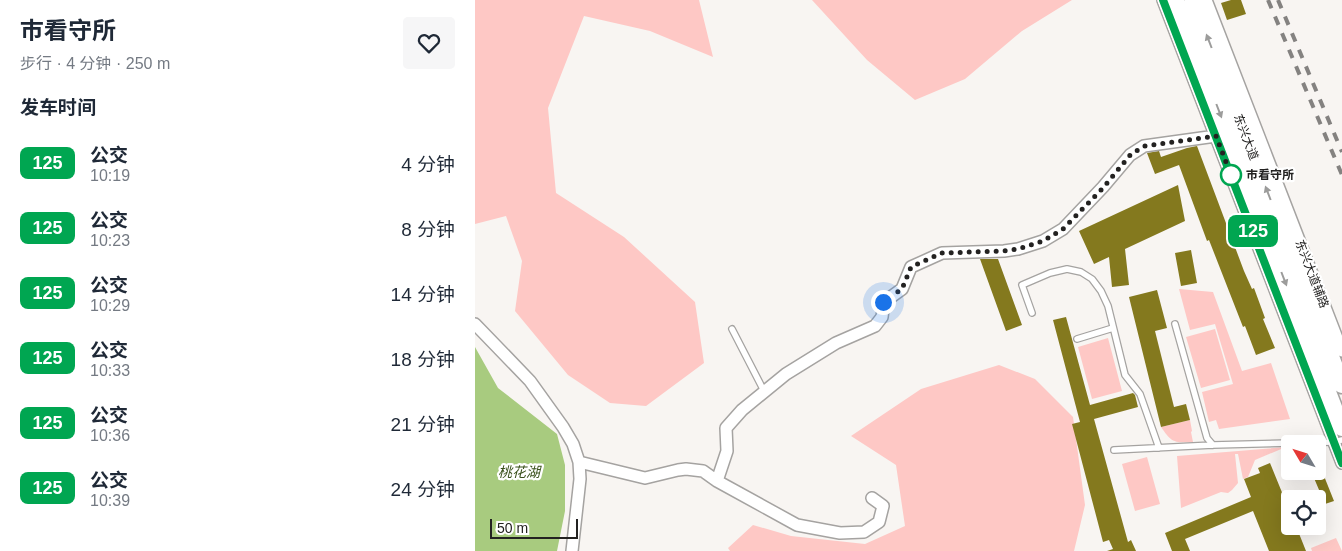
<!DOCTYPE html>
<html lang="zh">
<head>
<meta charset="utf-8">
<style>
  :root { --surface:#fff; --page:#f6f6f7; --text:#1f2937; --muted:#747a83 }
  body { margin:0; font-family:Arial,"Noto Sans SC",sans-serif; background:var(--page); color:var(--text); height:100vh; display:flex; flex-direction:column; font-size:19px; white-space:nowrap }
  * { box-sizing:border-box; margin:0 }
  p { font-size:16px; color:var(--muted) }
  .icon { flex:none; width:28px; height:28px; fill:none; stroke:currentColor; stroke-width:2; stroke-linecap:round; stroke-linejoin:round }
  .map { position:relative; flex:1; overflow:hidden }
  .panel { display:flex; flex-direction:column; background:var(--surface); width:475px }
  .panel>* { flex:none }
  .badge { padding:0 10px; border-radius:8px; font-size:18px; line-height:32px }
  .needle { width:32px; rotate:308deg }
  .buttons { position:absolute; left:806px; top:435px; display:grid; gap:10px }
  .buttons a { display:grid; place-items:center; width:45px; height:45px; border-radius:5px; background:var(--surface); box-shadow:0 5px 20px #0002; font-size:25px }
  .scale { position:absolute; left:15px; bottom:12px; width:88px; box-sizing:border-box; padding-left:5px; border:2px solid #232221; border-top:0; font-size:14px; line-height:18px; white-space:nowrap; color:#232221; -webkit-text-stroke:4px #fff; paint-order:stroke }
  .you { position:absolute; width:25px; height:25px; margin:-12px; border:4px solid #fff; border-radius:50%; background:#1a73e8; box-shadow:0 0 0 8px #1a73e833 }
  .map>.badge { position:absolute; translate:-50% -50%; box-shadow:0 0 0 2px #fff }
  h2 { padding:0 20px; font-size:19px; line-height:45px }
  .round { display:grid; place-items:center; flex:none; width:52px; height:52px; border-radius:5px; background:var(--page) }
  .overview { display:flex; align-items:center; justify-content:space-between; height:85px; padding:0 20px }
  h1 { font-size:24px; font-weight:700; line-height:38px }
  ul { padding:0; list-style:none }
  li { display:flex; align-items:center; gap:15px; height:65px; padding:0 20px }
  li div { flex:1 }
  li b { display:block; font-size:19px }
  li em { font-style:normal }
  li .badge { min-width:55px; font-weight:700; text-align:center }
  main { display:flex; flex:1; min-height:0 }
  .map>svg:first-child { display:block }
  .green { fill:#fec8c5 }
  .water { fill:#a8cb7f }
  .building { fill:#84791e }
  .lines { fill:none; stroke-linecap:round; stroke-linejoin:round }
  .lane-casing { stroke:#a5a3a1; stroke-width:8 }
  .street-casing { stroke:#a5a3a1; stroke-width:14 }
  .secondary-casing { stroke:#a5a3a1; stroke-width:19 }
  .lane { stroke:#fff; stroke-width:5.5 }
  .street { stroke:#fff; stroke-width:11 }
  .secondary { stroke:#fff; stroke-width:16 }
  .rail { stroke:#848280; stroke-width:4; stroke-dasharray:9 9; stroke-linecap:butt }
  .oneway { fill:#9c9c9b }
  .line-casing { stroke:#fff; stroke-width:11 }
  .line { stroke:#00a651; stroke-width:8 }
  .walk { stroke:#232221; stroke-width:5; stroke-dasharray:0 9 }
  .stop-dot { fill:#fff; stroke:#00a651; stroke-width:2.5 }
  .labels { text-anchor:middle; stroke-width:4.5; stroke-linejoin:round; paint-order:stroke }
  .street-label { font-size:12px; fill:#232221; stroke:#fff }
  .stop-label { font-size:12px; font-weight:bold; fill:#232221; stroke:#fff; text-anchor:start }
  .water-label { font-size:14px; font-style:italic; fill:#39501b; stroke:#fff }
</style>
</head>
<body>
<main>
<section class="panel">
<div class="overview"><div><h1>巿看守所</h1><p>步行 · 4 分钟 · 250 m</p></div><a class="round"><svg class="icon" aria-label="heart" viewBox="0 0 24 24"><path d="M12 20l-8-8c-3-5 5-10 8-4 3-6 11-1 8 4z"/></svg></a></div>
<h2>发车时间</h2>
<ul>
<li><span class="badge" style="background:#00a651;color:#fff">125</span><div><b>公交</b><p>10:19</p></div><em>4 分钟</em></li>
<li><span class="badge" style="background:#00a651;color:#fff">125</span><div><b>公交</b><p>10:23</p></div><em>8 分钟</em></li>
<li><span class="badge" style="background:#00a651;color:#fff">125</span><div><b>公交</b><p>10:29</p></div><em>14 分钟</em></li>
<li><span class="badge" style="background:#00a651;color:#fff">125</span><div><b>公交</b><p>10:33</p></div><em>18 分钟</em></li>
<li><span class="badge" style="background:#00a651;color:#fff">125</span><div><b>公交</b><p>10:36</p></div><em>21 分钟</em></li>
<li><span class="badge" style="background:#00a651;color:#fff">125</span><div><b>公交</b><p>10:39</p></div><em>24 分钟</em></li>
</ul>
</section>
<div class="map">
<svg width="867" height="551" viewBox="0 0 867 551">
  <rect width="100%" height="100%" fill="#f8f5f2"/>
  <path class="green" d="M0,0h224l14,57 -63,-26 -66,-15 -36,92 8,85 68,44 71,65 9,61 -58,43 -36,-3 -42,-28 -53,-64 7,-50 -16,-45 -31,8z
    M337,0h260l-50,31 -57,48 -50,21 -48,-40z
    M704,289l34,3 29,79 29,-8 19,56 -71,10 -3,-9 -7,2 -7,-30 31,-8 -18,-60 -25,6z
    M740,329l15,51 -29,8 -15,-51z
    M633,338l14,53 -30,8 -14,-52z
    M524,365l36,14 38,38 12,88 -11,46h-344l-2,-3 25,-23 38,11 74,8 40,-18 -9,-61 -45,-29 70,-47z
    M715,420l2,11 -1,1 2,10c-19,1 -21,1 -32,-15z
    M811,447l-31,13 -7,17 -5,2 -5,-25h-3l3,29 -6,7 -4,3 -7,-1 -40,16 -4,-52z
    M672,457l13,47 -25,7 -13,-47z
    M861,538l6,13h-30l-1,-3z"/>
  <path class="water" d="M0,347l23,41 59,46 8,31v46l-8,40h-82z"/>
  <path class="building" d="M756,0h10l5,14 -19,6 -6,-17z
    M722,146l47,125 8,18 2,-1 11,30 -2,1 12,29 -19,7 -11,-29 -2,1 -34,-87 -2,1 -28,-76 -24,9 -8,-21 12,-2 2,6 26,-9z
    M703,185l7,36 -60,28 4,36 -17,2 -3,-30 -15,7 -15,-33z
    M716,250l6,33 -16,3 -6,-33z
    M505,259h18l24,66 -16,6z
    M682,290l10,38 -12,3 19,76 12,-3 4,16 -29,7 -32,-130z
    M591,317l24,88 43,-12 2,2 3,12 -44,12 34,123 3,-2 5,11h-29l6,-2 -4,-9 -6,2 -31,-118 8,-2 -27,-102z
    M795,463l20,49v14h6l10,25h-37l-16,-40 -68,28 5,12h-18l-7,-18 86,-36 -7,-18 16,-6 -2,-5z
    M836,471h11l12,30 -9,3z"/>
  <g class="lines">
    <g class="lane-casing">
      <path id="lane" d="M557,313l-10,-28 28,-12 17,-4 14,3 11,7 9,12 7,15 17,69 15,19 19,54
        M700,324l32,114 6,7
        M257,329l32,62
        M602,339l36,-11
        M639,450l99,-5 121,-3 8,-2"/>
    </g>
    <g class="street-casing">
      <path id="street" d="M688,0l179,463
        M731,0l136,351
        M0,324l55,57 33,46 10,17 6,18 1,17 -8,72
        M104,462l66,16 33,-8 8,-1 17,2 14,10 80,44 43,8 24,-1 15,-10 4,-16 -11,-8
        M242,481l10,-30 -1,-23 16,-18 44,-36 50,-31 39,-17 7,-9 2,-15 18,-13 9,-22 31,-14 62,-2 14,-2 25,-8 20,-12 40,-42 27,-32 14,-9 72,-10"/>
    </g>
    <g class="secondary-casing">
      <path id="secondary" d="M701,0l166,428
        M718,0l149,385"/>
    </g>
    <use href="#lane" class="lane"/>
    <use href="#street" class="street"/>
    <use href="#secondary" class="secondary"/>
    <path class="rail" d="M793,0l74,175
      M803,0l64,152"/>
  </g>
  <defs><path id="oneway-solid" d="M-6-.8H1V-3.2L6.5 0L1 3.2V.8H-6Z" transform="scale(1.25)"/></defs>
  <g class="oneway">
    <use href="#oneway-solid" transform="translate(734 41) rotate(-111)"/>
    <use href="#oneway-solid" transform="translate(744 111) rotate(69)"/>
    <use href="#oneway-solid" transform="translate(793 193) rotate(-111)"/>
    <use href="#oneway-solid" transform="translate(809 279) rotate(69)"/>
  </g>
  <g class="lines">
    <g class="line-casing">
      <path id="line" d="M688,0l179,463"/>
    </g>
    <use href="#line" class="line"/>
    <path class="walk" d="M408,302l19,-13 9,-22 31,-14 62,-2 14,-2 25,-8 20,-12 40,-41 28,-34 14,-8 71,-10 15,39"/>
  </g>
  <circle class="stop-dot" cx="756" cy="175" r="10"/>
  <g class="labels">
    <g class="street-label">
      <text transform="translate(771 137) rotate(69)" y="4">东兴大道</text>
      <text transform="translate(837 274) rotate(69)" y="4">东兴大道辅路</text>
    </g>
    <g class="stop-label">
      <text x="771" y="179">巿看守所</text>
    </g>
    <g class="water-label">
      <text x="44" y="477">桃花湖</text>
    </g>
  </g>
</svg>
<div class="buttons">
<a><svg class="needle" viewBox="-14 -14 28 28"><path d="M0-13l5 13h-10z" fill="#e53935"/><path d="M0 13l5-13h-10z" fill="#747a83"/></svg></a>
<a><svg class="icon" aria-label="locate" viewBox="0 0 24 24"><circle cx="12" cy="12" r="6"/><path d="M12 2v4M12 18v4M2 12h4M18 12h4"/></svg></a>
</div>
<div class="scale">50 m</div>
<div class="you" style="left:408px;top:302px"></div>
<b class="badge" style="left:778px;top:231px;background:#00a651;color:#fff">125</b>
</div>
</main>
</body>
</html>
